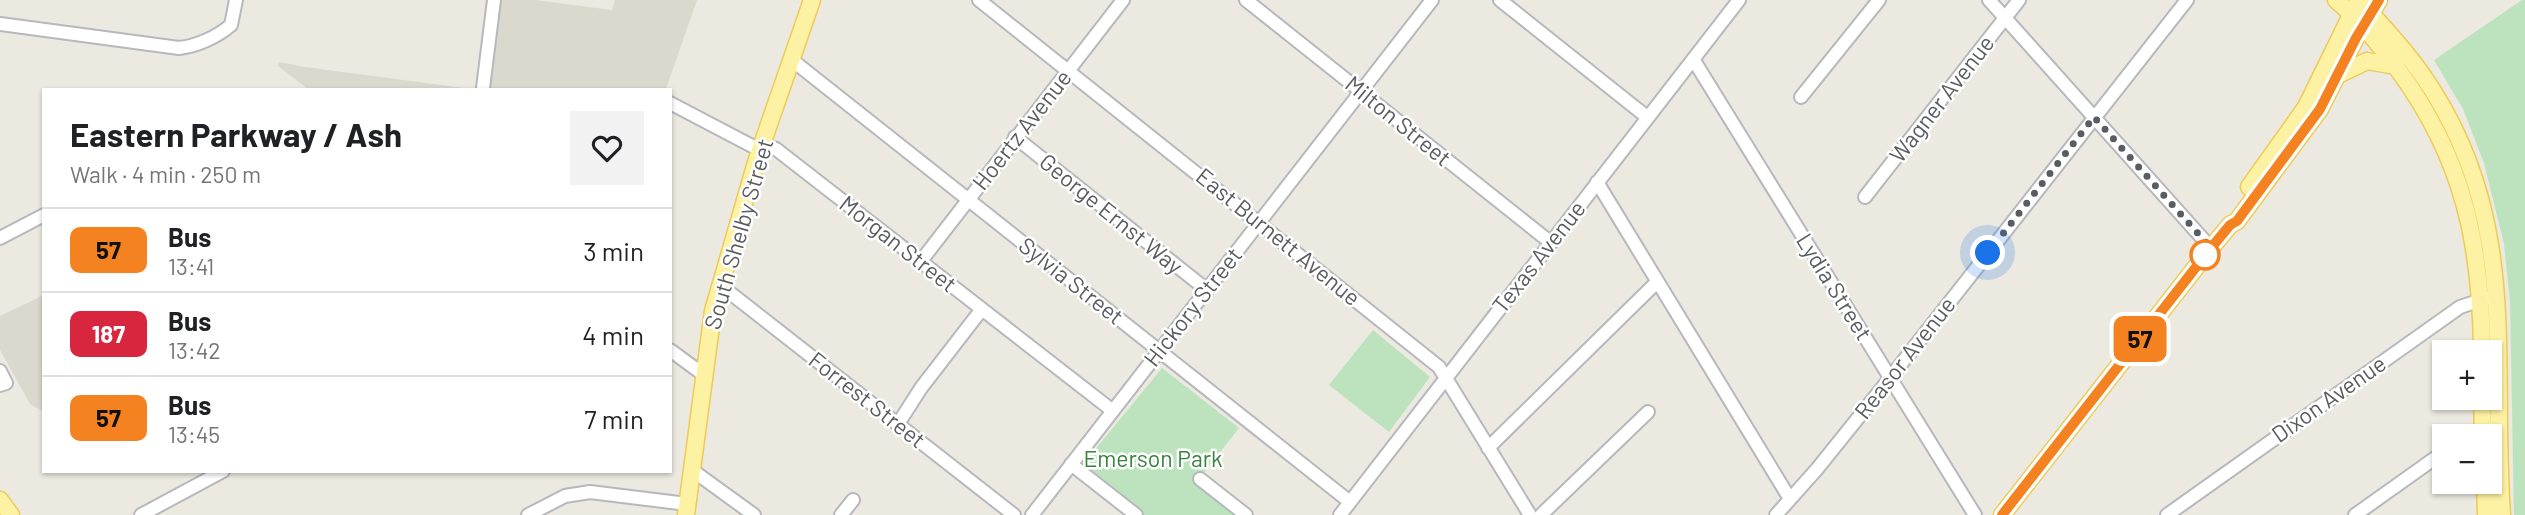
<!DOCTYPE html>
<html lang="en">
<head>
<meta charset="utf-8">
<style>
  :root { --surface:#fff; --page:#f2f2f2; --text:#202124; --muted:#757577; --line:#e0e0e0 }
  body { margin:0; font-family:Barlow,sans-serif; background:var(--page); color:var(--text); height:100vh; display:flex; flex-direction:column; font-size:26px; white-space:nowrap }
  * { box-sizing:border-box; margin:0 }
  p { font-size:23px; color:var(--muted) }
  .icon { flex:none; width:38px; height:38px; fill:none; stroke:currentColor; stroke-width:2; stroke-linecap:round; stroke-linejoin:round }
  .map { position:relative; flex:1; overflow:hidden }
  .sheet { position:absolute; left:42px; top:88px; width:630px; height:385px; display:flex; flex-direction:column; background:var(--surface); border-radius:0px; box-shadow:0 2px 5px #0004 }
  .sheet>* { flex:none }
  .badge { padding:0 14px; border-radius:10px; font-size:24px; line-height:46px }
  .fabs { position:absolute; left:2432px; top:340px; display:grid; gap:14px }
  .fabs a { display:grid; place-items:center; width:70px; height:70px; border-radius:0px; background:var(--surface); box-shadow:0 2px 5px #0004; font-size:35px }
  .you { position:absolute; width:35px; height:35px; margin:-18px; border:5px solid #fff; border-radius:50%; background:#1a73e8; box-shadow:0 0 0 10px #1a73e833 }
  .map>.badge { position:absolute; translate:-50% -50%; box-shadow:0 0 0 4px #fff }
  .round { display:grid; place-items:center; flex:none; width:74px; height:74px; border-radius:0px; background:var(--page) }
  .summary { display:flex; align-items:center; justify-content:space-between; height:119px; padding:0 28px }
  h1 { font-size:33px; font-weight:700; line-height:52px }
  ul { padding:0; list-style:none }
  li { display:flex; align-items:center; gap:21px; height:84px; padding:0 28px; border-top:2px solid var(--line) }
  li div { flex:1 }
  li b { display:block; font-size:26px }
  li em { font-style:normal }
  li .badge { min-width:77px; font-weight:700; text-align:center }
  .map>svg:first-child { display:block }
  .education { fill:#dbd8ce }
  .green { fill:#bce3bd }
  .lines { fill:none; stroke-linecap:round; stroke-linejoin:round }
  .minor-casing { stroke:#b6b8bd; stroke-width:16 }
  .major-casing { stroke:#eeca56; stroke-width:19 }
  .minor { stroke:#fff; stroke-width:12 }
  .major { stroke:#fdf2a3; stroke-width:16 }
  .line-casing { stroke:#fff; stroke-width:16 }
  .line { stroke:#f58220; stroke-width:10 }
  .walk { stroke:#595c61; stroke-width:7; stroke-dasharray:0 12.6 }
  .stop-dot { fill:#fff; stroke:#f58220; stroke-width:3.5 }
  .labels { text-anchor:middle; stroke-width:5; stroke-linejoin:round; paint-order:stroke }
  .street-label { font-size:23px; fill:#595c61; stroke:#fff }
  .park-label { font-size:23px; fill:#36833c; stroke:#fff }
</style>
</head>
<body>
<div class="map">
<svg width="2525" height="515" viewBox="0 0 2525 515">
  <rect width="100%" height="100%" fill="#ece9e0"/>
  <path class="education" d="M499,0h36l77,10 3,-10h82l-31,89h-182z
    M279,62l26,5 166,22h-163l-30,-23z
    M44,295v117l-14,-8 -30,-54v-34z"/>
  <path class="green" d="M2522,0h3v515h-11l-4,-214 -6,-57 -20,-81 -21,-54 -29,-49z
    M1373,330l57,47 -41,55 -60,-47z
    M1162,368l77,60 -43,55 44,32h-101l-59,-47z"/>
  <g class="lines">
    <g class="minor-casing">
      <path id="minor" d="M979,0l460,367 91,148
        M1246,0l304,242
        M1500,0l147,117
        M1989,0l222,248
        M0,24l179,24c18,-2 38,-11 52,-23l5,-25
        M1693,59l282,456
        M792,60l558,442
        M483,88l11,-88
        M1801,97l78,-97
        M670,103l84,44 8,-2 14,4 337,262
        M1015,137l192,153
        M1597,182l193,317
        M1865,197l154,-197
        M0,238l44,-23
        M921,261l202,-261
        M720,285l294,230
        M670,350l34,25
        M0,371l6,12 -6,2
        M898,424l23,-36 61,-79
        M2468,436l15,-7 17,-1
        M1488,448l169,-166
        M1071,464l65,51
        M692,470l62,45
        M1200,479l46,36
        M141,515l82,-44
        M528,515l37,-19 25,-4 97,12
        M841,515l12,-15
        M1032,515l400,-515
        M1340,515l399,-515
        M1541,515l107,-103
        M1776,515l41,-46 66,-82 304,-387
        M2167,515l293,-208 27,-9
        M2355,515l90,-64"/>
    </g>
    <g class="major-casing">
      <path id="major" d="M2336,0c25,21 44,45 63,71 65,89 82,173 83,281
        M2359,0c26,29 53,57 74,91 87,138 58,271 69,424
        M2338,75l29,-14 29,5
        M2249,187l57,-80 50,-102
        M2482,397l1,39
        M2485,481l1,34
        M0,500l11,15
        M686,515l27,-204 44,-152 55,-159
        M2002,515l209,-267 19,-23 7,-4 83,-112 36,-71 23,-38"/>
    </g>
    <use href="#minor" class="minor"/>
    <use href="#major" class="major"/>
  </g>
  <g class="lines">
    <g class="line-casing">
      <path id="line" d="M2002,515l209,-267 19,-23 7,-4 83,-112 36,-71 23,-38"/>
    </g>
    <use href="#line" class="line"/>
    <path class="walk" d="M1988,253l106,-136 117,131 -6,7"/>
  </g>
  <circle class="stop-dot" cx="2205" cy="255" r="14"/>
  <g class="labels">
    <g class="street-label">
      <text transform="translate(1942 99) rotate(-52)" y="8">Wagner Avenue</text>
      <text transform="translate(1398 121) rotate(39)" y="8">Milton Street</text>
      <text transform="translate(1022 130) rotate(-52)" y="8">Hoertz Avenue</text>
      <text transform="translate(1111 214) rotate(39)" y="8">George Ernst Way</text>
      <text transform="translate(739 234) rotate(-74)" y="8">South Shelby Street</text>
      <text transform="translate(1278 237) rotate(39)" y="8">East Burnett Avenue</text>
      <text transform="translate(898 244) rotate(38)" y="8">Morgan Street</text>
      <text transform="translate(1539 257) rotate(-52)" y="8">Texas Avenue</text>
      <text transform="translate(1071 281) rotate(38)" y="8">Sylvia Street</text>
      <text transform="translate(1834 287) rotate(58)" y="8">Lydia Street</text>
      <text transform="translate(1193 307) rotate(-52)" y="8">Hickory Street</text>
      <text transform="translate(1905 358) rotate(-52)" y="8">Reasor Avenue</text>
      <text transform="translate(2329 399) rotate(-35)" y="8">Dixon Avenue</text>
      <text transform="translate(867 400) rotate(38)" y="8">Forrest Street</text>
    </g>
    <g class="park-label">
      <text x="1153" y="467">Emerson Park</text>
    </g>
  </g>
</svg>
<div class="fabs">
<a>+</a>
<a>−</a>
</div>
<div class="you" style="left:1988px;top:253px"></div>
<b class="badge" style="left:2140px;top:339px;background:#f58220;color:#111">57</b>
<section class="sheet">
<div class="summary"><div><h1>Eastern Parkway / Ash</h1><p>Walk · 4 min · 250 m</p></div><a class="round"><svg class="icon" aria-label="heart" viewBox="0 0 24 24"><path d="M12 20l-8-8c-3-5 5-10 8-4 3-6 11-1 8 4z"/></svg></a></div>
<ul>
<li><span class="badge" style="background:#f58220;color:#111">57</span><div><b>Bus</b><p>13:41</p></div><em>3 min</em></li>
<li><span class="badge" style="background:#d7263d;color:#fff">187</span><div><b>Bus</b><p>13:42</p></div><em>4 min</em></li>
<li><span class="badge" style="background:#f58220;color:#111">57</span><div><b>Bus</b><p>13:45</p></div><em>7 min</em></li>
</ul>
</section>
</div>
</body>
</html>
